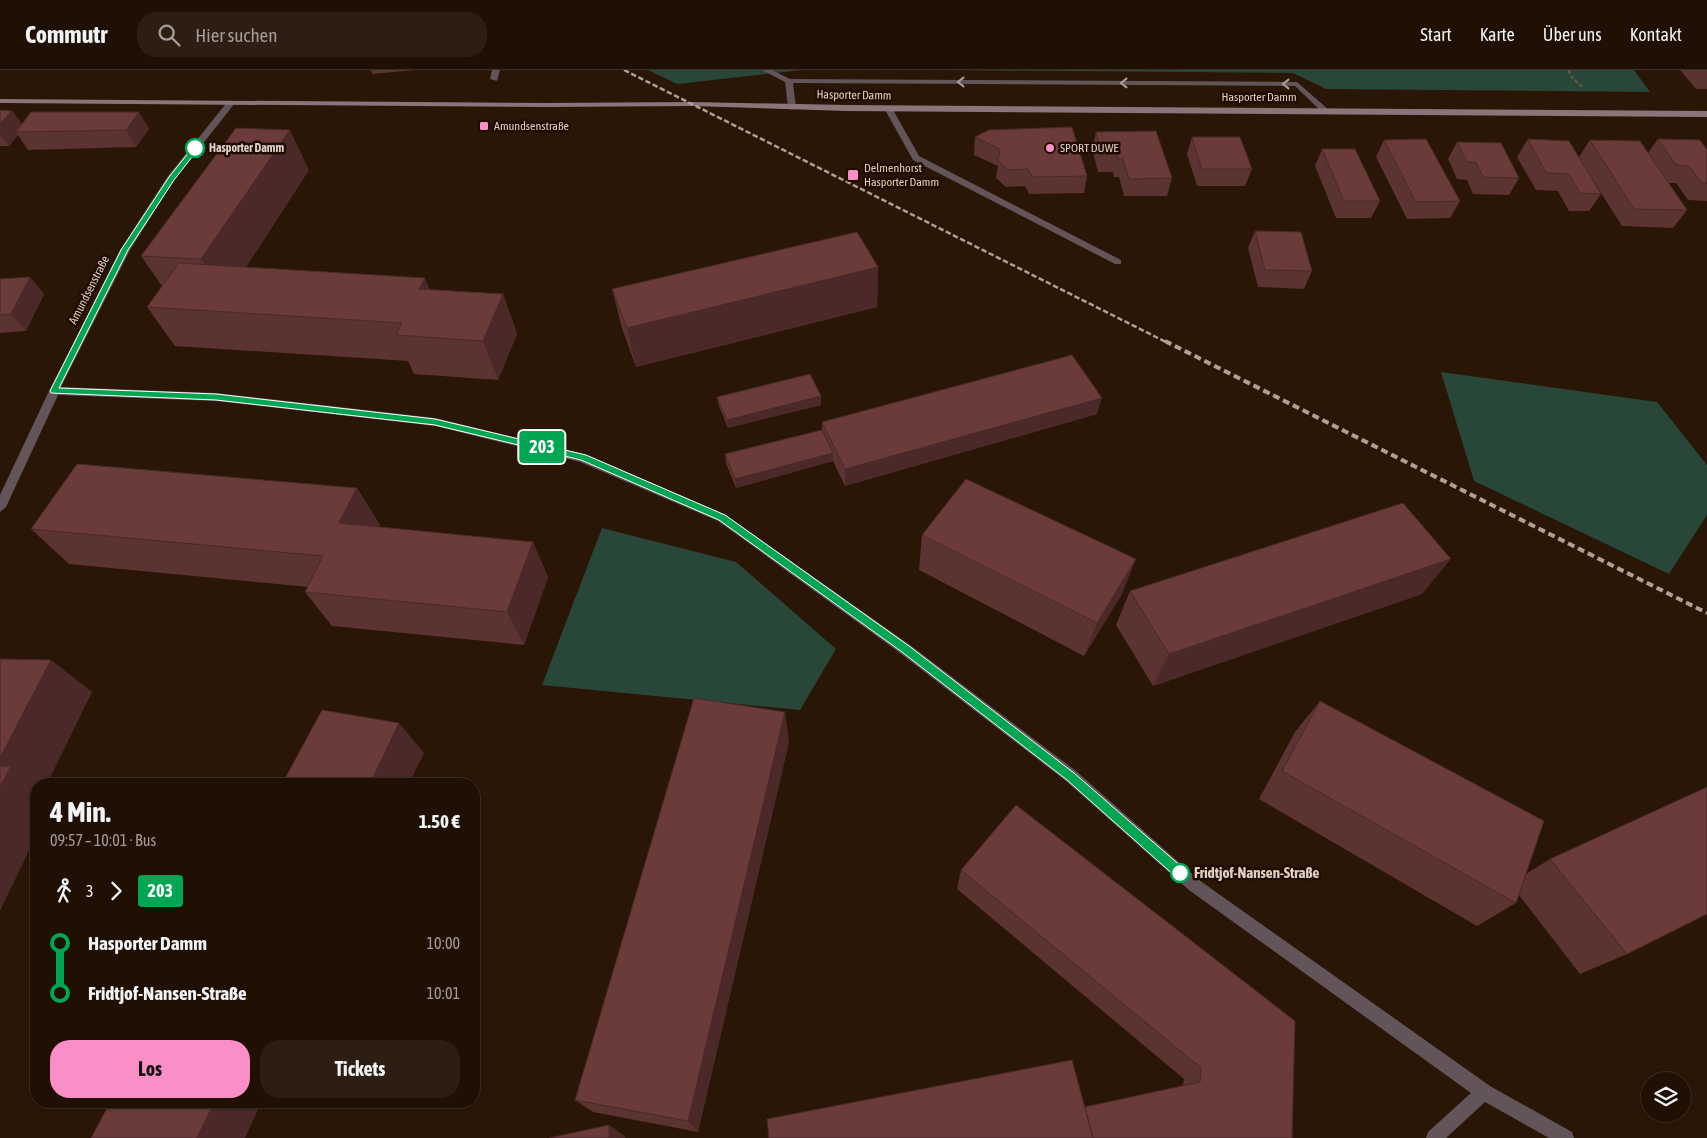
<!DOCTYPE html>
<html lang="de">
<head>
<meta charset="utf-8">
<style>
  :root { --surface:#201004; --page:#2d1e13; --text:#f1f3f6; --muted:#a29d9a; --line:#3d3026; --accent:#fa8fc8 }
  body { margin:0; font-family:"Asap Condensed",sans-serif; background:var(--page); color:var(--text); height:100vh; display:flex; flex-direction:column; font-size:19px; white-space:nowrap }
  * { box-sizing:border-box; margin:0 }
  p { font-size:16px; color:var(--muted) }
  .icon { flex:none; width:28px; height:28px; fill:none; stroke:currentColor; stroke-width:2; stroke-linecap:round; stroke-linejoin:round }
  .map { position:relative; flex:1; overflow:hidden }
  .drawer { position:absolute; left:30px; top:708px; width:450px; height:330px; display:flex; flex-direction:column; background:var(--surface); border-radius:20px; box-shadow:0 1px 4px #0004,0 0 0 1px var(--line) }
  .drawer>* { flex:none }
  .badge { padding:0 10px; border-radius:4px; font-size:18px; line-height:32px }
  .fabs { position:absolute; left:1641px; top:1002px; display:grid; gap:10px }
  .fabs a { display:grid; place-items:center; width:50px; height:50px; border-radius:50%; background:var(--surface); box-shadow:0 1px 4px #0004,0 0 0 1px var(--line); font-size:25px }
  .map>.badge { position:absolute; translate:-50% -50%; box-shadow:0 0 0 2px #fff }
  .legs { display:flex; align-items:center; gap:8px; height:55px; padding:0 20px; font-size:16px }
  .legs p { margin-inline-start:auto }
  .summary { display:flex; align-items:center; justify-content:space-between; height:85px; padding:0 20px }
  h1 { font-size:28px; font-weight:700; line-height:38px }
  .primary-button { display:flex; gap:10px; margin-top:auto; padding:10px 20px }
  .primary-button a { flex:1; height:58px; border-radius:20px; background:var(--accent); color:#111; font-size:20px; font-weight:700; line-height:58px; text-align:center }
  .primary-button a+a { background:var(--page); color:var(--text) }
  ul { padding:0 20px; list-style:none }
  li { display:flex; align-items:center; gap:18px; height:50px; font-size:19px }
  li i { display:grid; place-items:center; width:8px; height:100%; margin:0 6px; background:currentColor }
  li i::after { content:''; width:12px; height:12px; margin:-6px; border:4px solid; border-radius:50%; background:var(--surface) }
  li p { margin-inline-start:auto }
  li:first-child i { background:linear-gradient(#0000 50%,currentColor 0) }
  li:last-child i { background:linear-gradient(currentColor 50%,#0000 0) }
  header { display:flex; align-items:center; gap:30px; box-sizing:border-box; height:70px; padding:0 25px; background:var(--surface); border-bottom:1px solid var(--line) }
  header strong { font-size:24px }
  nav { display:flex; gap:28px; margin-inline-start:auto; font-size:18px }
  .search { width:350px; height:45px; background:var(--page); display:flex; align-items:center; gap:12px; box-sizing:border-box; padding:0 18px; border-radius:20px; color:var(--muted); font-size:19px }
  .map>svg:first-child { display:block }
  .green { fill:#284738 }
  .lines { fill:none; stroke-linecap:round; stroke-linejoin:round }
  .path { stroke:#675546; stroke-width:2.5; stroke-dasharray:4 2; stroke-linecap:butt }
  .lane { fill:#625458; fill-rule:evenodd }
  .street { fill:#625458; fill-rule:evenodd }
  .secondary { fill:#8b747a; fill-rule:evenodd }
  .rail-far1 { stroke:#afa093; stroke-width:2.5; stroke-dasharray:5.5 2.5; stroke-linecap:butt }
  .rail { stroke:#afa093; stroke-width:4; stroke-dasharray:7 4; stroke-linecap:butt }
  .wall { fill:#5b3331 }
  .shaded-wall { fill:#4a2928 }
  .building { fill:#6a3b39; stroke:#4a2928 }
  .oneway { stroke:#ac9e99 }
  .line-1 { fill:#00a651; stroke:#fff }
  .poi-dot { fill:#fa8fc8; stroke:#200d00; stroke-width:2 }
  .stop-1-dot { fill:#fff; stroke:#00a651; stroke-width:2.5 }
  .labels { text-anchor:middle; stroke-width:5; stroke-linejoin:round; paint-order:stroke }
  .far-street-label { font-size:12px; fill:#ded0c5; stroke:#200d00 }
  .far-poi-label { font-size:12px; fill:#ded0c5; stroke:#200d00; text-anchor:start }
  .far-stop-label { font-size:12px; font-weight:bold; fill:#ded0c5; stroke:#200d00; text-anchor:start }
  .stop-label { font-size:15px; font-weight:bold; fill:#ded0c5; stroke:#200d00; text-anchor:start }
</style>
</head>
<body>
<header>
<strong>Commutr</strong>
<div class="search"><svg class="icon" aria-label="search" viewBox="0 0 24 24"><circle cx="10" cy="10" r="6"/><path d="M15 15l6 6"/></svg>Hier suchen</div>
<nav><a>Start</a><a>Karte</a><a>Über uns</a><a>Kontakt</a></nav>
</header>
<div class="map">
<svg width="1707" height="1068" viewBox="0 0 1707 1068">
  <rect width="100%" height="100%" fill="#2a1606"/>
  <path class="green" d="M648,0h153l-124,14z
    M945,0h689l16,22 -324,-3 -33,-16z
    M1441,302l216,30 50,63v50l-38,59 -195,-93z
    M602,458l134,34 100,87 -36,61 -258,-25z"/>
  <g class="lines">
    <path class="path" d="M1569,0l1,5 12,12"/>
    <path class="lane" d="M492,0h8l-3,11 -7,-2z
      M762,0h10l18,9 507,3 32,28 -7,2 -27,-26 -502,-3 3,24 -4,3 -4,-3 -3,-25z
      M885,36l7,2 27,48 202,104v4h-6l-202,-104 -29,-52z"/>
    <path class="street" d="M228,31l7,2 -60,76 -45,71 -69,137 155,6 219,25 152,37 139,60 184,130 166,126 123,109 291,206 82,46 2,6h-25l-64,-36 -39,36h-20l2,-6 43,-39 -282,-203 -123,-109 -166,-128 -182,-132 -138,-59 -145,-36 -219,-25 -158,-6 -52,112 -6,5v-17l49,-104 71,-141 48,-74z"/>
    <path class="secondary" d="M0,29l545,4 147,-1 154,3 861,6v6l-861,-6 -154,-5 -147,1 -545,-4z"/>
    <path class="rail-far1" d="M624,0l544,273"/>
    <path class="rail" d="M1165,271l542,272"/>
  </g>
  <path class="wall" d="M371,0h44l-43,4z
    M1680,0h27v19h-11z
    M0,40l12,1 10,13 117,-12 10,17 -13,18 -108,3 -10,-15 -9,11h-9z
    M1096,62l76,46 -5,18h-43l-5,-19h-5l-1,-5h-15l-6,-23z
    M975,67l112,39 -3,17 -55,1 -4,-8 -19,1 -10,-9 2,-12 -24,-11z
    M1192,67l60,32 -7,17h-48l-10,-32z
    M1528,69l51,18 11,-17 58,13 10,-14 49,11v51l-19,-1 -12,-17h-8l19,27 -14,18 -51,-2 -33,-52 12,20 -12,17h-20l-11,-20 -22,-1 -19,-33z
    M1384,70l76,61 -10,17 -43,1 -31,-62z
    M1457,72l62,36 -10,17 -36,-1 -6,-14 -10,-1 -9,-20z
    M1322,79l58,52 -9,17h-35l-21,-52z
    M309,100l-63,97 184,23 73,4 14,40 -19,46 -84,-6 -6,-13 -233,-15 -28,-39 15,-21 -21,-30z
    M1255,161l57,40 -8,18 -46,-2 -10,-39z
    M878,197l-1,40 -241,60 -14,-39 -10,-39z
    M30,207l14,17 -18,37 -26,2v-54z
    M821,326v9l-93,23 -9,-22 -2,-9z
    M1097,344l-252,72 -12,-25 -97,27 -10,-25 -1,-9 97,-24v-8z
    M357,418l23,37 -1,2 169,50 -24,68 -192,-19 -27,-34 3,-5 -239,-23 -38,-35z
    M922,465l200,59 -38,62 -165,-86z
    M1130,521l292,3 -269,92 -37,-61z
    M1320,631l206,173 24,-15 77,95 -47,20 -61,-79 -3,8 -39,23 -218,-127 36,-67z
    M789,672l-91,390 -105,-20 -18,-12z
    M961,800l331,268 -207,-31 98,-21 1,-7 -227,-190z"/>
  <path class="shaded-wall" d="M12,41l12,17 -8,4 2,3 -9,11 -9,-12v-10z
    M139,42l10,17 -13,18 -10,-17z
    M290,60l19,40 -83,128 -25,-39z
    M878,197l-1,40 -241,60 -9,-39z
    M30,207l14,17 -18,37 -15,-17z
    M425,208l16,39 -22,-28z
    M503,224l14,40 -19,46 -15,-39z
    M821,326v9l-93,23 -1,-8z
    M1102,328l-5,16 -252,72v-17z
    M833,383v8l-97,27 -1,-9z
    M357,418l23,37 -17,34 -24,-36z
    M533,472l15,35 -24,68 -17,-33z
    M1136,489l-14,35 -38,62 13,-33z
    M1451,489l-29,35 -269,92 16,-32z
    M51,590l41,32 -45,92h-11v52l-36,75v-153z
    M785,642l4,30 -91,390 -10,-11z
    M399,653l25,30 -15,31h-39z
    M215,1031h47l-17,37h-48z
    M609,1055l16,11v2h-16z"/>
  <path class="building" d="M0,40l12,1 -12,13z
    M31,42h108l-13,18 -110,2z
    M1072,57l15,49 -55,1 -4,-8 -19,1 -11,-9 2,-12 -25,-12 14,-7z
    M236,58l54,2 -89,129 -60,-3z
    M1156,61l16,47 -43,1 -6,-20h-5l-1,-5 -15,1 -6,-23z
    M1192,67h48l12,32h-50z
    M1426,69l34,62 -44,1 -32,-62z
    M1528,69l41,2 32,53 -21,-1 -11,-19 -23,-1z
    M1658,69l42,1 7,10v33h-5l-13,-17 -13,-1z
    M1590,70l50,1 47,69 -53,-1z
    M1457,72l44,1 18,35 -36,-1 -7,-15h-9z
    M1322,79h33l25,52h-36z
    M1255,161l46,1 11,39 -47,-1z
    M857,162l21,35 -251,61 -15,-39z
    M179,193l246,15 -6,11 84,5 -20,47 -87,-6 6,-12 -255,-16z
    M30,207l-19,37 -11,1v-36z
    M1072,285l30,43 -257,71 -23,-47z
    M810,304l11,22 -94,24 -10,-23z
    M822,360l11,23 -98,26 -10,-25z
    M77,394l280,24 -18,35 194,19 -26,70 -202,-20 18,-36 -292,-27z
    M966,409l170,80 -39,64 -175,-88z
    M1403,433l48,56 -282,95 -39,-63z
    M0,589l51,1 -51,98z
    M694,628l91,14 -97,409 -113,-21z
    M1320,631l224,120 -28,82 -234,-132z
    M322,640l77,13 -29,61h-88z
    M0,696h11l-11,21z
    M1707,717v127l-80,40 -77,-95z
    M1016,735l279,216 -3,117h-199l-8,-31 115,-25 1,-14 -240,-198z
    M1072,990l21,78h-324l-2,-19z
    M111,1031h104l-18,37h-106z
    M609,1055v13h-60z"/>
  <defs><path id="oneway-chevron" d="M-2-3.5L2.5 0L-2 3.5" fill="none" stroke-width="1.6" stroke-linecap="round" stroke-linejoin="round" transform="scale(1.25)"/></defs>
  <g class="oneway">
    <use href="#oneway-chevron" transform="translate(961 12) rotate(-180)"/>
    <use href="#oneway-chevron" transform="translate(1124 13) rotate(-180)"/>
    <use href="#oneway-chevron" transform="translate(1286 14) rotate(-180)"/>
  </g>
  <path class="line-1" d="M193,77l6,1 -25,32 -46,70 -69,138 157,6 219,25 151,36 139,60 184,131 165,127 110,96 2,4 -2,4 -4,2 -4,-2 -109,-97 -165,-128 -183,-132 -138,-60 -146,-35 -219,-25 -165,-7 -1,-2 71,-141 48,-73z"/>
  <g class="poi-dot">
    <rect x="479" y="51" width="10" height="10" rx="2.5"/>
    <circle cx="1050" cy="78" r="5"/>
    <rect x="847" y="99" width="12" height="12" rx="2.5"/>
  </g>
  <g class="stop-1-dot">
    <circle cx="195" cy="78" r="9"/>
    <circle cx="1180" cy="803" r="9"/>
  </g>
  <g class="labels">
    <g class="far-street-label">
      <text transform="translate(854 25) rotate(1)" y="4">Hasporter Damm</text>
      <text x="1259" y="31">Hasporter Damm</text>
      <text transform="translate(89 220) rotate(-63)" y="4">Amundsenstraße</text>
    </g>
    <g class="far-poi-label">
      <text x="494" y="60">Amundsenstraße</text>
      <text x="1060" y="82">SPORT DUWE</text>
      <text x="864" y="102">Delmenhorst<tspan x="864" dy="14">Hasporter Damm</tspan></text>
    </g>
    <g class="far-stop-label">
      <text x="209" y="82">Hasporter Damm</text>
    </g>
    <g class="stop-label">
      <text x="1194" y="808">Fridtjof-Nansen-Straße</text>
    </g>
  </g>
</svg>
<div class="fabs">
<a><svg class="icon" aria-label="layers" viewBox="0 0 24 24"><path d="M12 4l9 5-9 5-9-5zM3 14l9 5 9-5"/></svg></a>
</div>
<b class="badge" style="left:542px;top:377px;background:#00a651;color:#fff">203</b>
<section class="drawer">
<div class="summary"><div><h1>4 Min.</h1><p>09:57 – 10:01 · Bus</p></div><b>1.50 €</b></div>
<div class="legs"><svg class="icon" aria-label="walk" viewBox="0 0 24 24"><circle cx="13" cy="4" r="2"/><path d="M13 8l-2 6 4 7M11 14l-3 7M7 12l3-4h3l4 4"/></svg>3<svg class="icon" aria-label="forward" viewBox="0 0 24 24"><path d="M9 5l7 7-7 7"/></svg><b class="badge" style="background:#00a651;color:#fff">203</b></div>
<ul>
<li><i style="color:#00a651"></i><b>Hasporter Damm</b><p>10:00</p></li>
<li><i style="color:#00a651"></i><b>Fridtjof-Nansen-Straße</b><p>10:01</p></li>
</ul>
<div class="primary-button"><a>Los</a><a>Tickets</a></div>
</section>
</div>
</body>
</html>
